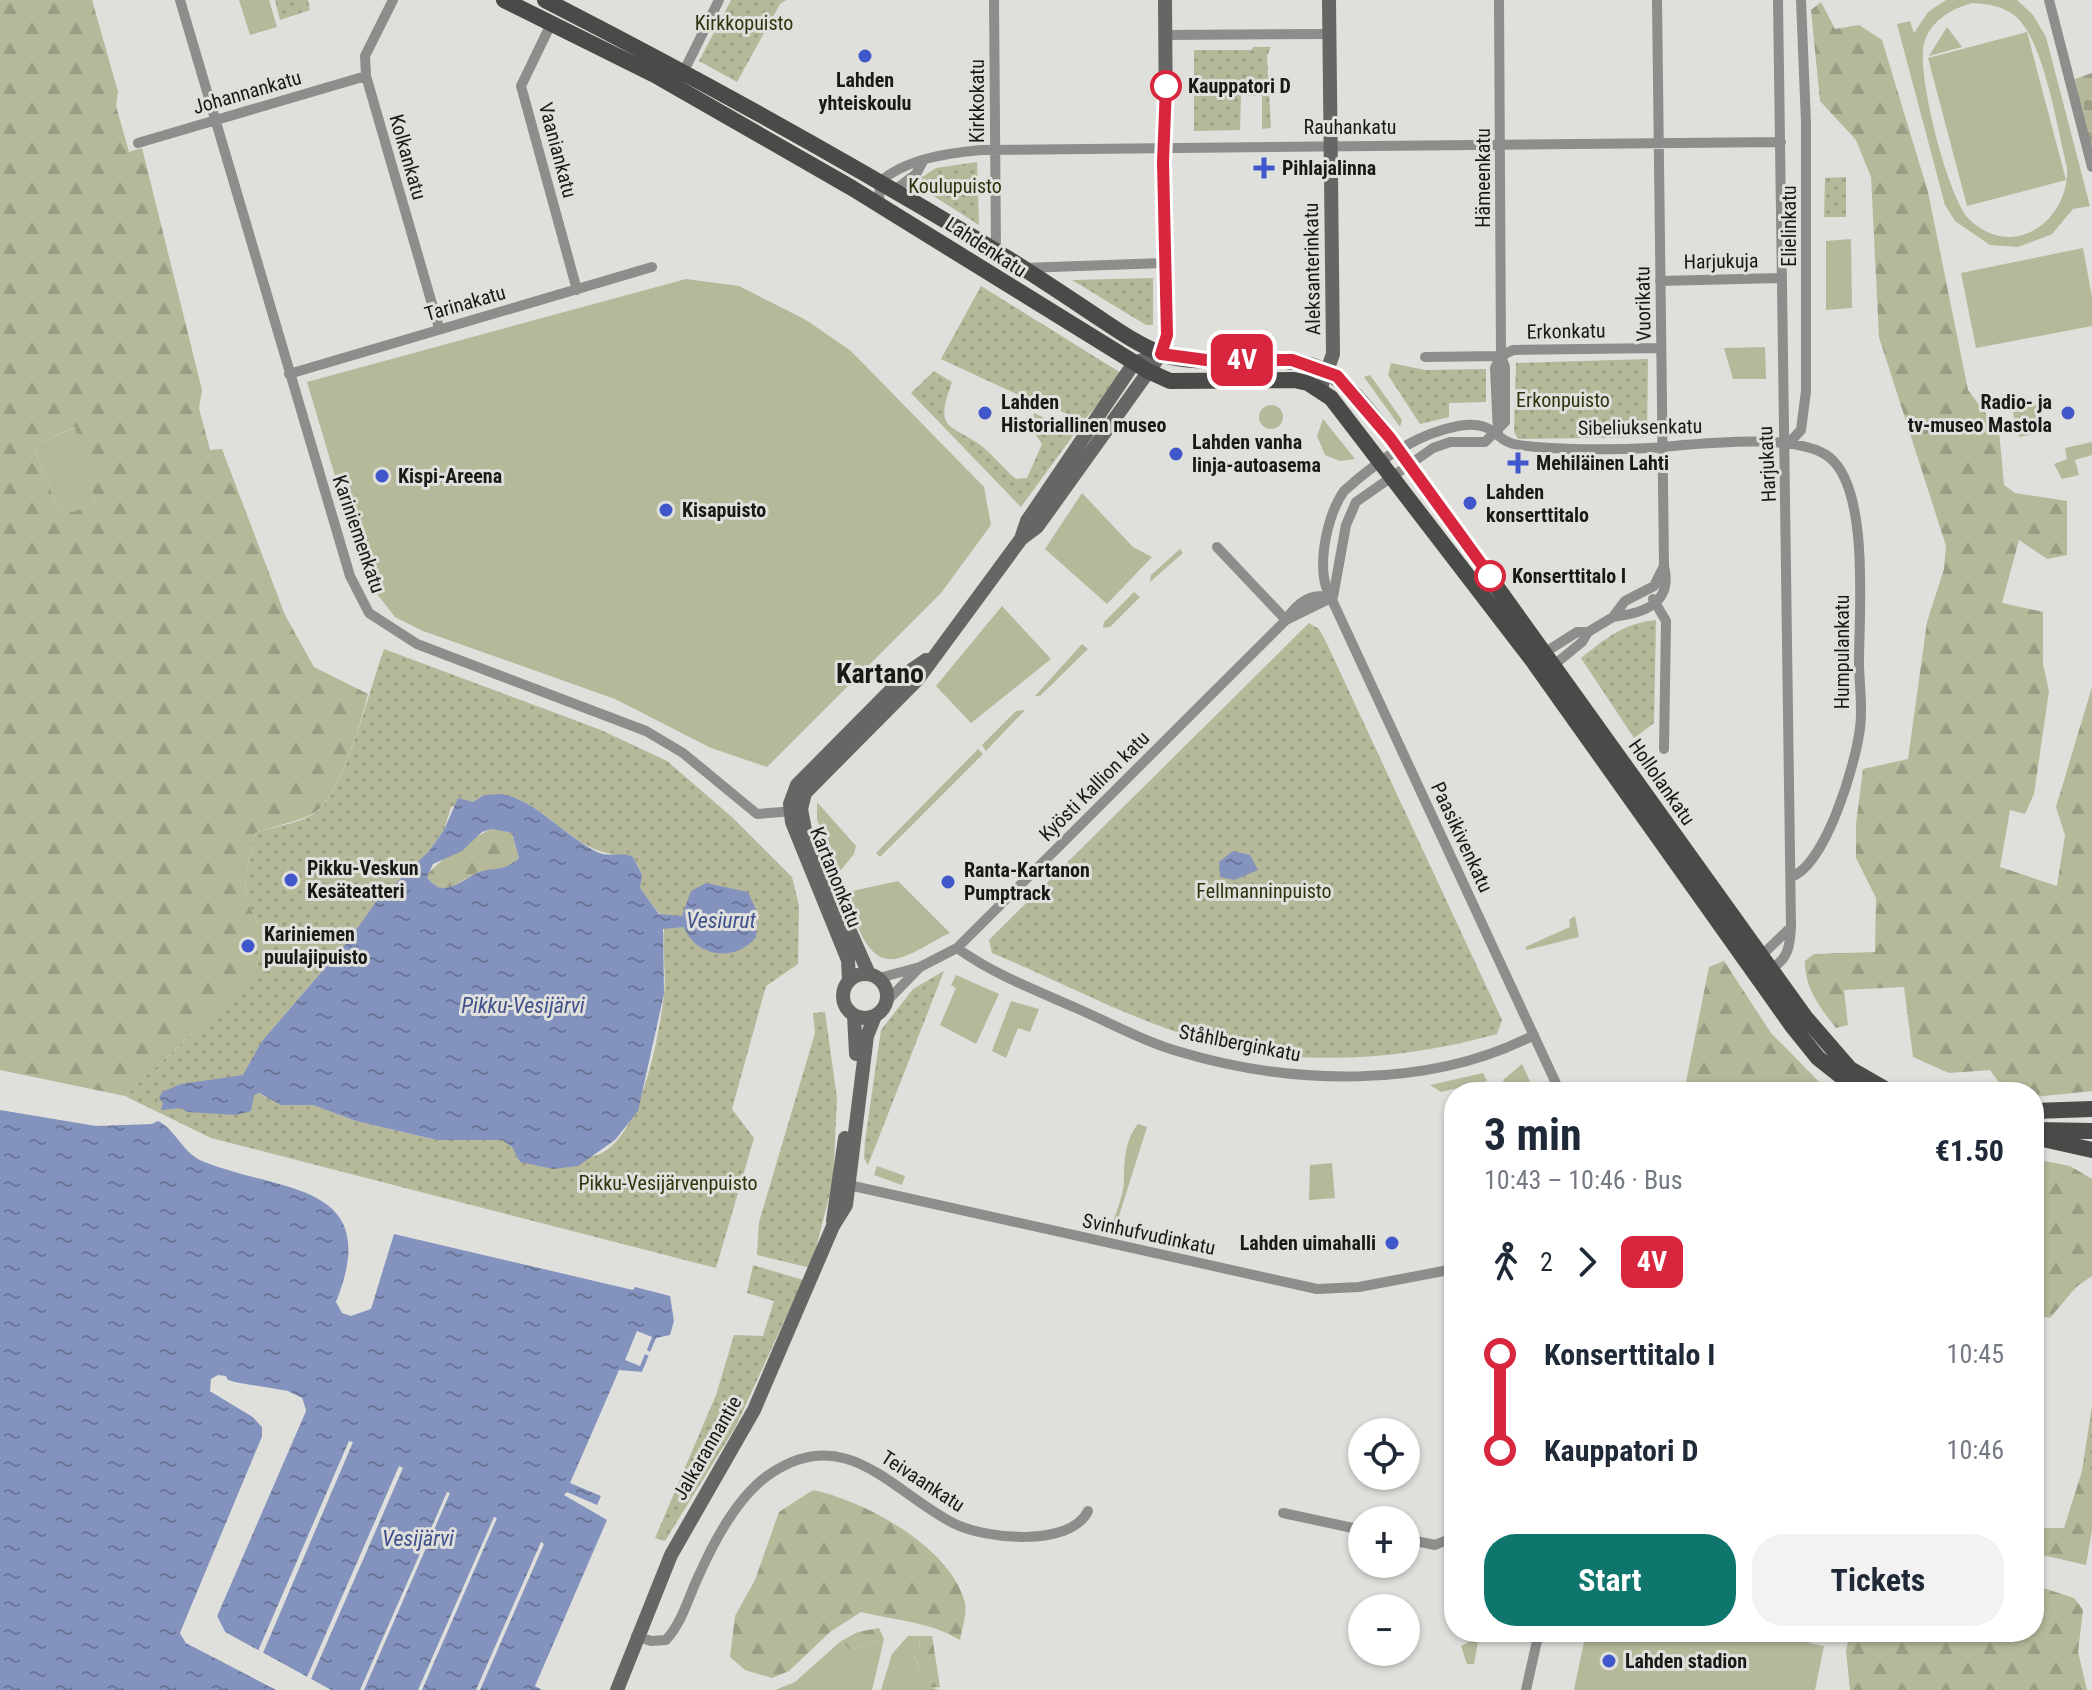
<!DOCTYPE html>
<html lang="en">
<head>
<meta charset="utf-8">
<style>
  :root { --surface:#fff; --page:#f2f2f3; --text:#1f2937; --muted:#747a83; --accent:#0f766e }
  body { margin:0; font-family:"Roboto Condensed",sans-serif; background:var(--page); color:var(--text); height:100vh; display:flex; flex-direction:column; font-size:30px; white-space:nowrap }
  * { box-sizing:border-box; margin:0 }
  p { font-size:26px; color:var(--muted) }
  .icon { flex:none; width:44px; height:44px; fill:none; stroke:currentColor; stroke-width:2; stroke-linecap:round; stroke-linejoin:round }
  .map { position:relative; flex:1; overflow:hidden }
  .details { position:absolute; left:1444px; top:1082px; width:600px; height:560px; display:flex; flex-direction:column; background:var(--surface); border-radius:32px; box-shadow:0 2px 6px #0004 }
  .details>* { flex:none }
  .badge { padding:0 16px; border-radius:12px; font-size:28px; line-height:52px }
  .fabs { position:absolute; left:1348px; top:1418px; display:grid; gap:16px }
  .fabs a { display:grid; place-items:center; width:72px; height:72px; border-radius:50%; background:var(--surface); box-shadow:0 2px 6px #0004; font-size:40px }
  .map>.badge { position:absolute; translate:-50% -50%; box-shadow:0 0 0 4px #fff }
  .legs { display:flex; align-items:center; gap:12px; height:88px; padding:0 40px; font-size:26px }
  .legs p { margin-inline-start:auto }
  .overview { display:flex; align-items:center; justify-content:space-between; height:136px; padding:0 40px }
  h1 { font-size:44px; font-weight:700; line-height:60px }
  .action { display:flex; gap:16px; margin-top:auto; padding:16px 40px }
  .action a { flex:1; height:92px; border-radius:32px; background:var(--accent); color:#fff; font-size:32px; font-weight:700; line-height:92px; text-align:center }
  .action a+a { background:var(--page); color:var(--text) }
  ul { padding:0 40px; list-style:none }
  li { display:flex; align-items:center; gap:28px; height:96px; font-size:30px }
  li i { display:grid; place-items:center; width:12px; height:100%; margin:0 10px; background:currentColor }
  li i::after { content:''; width:20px; height:20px; margin:-10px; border:6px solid; border-radius:50%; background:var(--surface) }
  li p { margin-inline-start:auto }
  li:first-child i { background:linear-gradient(#0000 50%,currentColor 0) }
  li:last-child i { background:linear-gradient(currentColor 50%,#0000 0) }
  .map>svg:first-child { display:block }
  .grass { fill:#b5b99a; fill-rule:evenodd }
  .forest { fill:url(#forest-firs); fill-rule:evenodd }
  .cemetery { fill:url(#cemetery-stones) }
  .park { fill:url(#park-dots); fill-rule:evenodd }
  .water { fill:url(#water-ripples); fill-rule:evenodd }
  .pier { fill:#dfdfdb }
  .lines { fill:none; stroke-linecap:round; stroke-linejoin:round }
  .minor { stroke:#8d8d8b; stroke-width:10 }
  .secondary { stroke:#666664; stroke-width:14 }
  .primary { stroke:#4a4b48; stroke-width:16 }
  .line-1-casing { stroke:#fff; stroke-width:18 }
  .line-1 { stroke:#d7263d; stroke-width:12 }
  .poi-dot { fill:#3f57ca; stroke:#dfdfdb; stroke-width:3 }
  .stop-1-dot { fill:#fff; stroke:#d7263d; stroke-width:4 }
  .labels { text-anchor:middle; stroke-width:6; stroke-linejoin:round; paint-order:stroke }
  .park-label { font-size:20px; fill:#30330d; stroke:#dfdfdb }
  .poi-label { font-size:20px; font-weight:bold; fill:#191918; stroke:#dfdfdb; text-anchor:start }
  .stop-label { font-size:20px; font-weight:bold; fill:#191918; stroke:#dfdfdb; text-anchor:start }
  .street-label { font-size:20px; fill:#191918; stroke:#dfdfdb }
  .water-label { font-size:22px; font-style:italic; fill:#40518b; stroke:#dfdfdb }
  .district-label { font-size:28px; font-weight:bold; fill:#191918; stroke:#dfdfdb }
</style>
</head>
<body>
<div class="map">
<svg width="2092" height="1690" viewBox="0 0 2092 1690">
  <defs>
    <pattern id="forest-firs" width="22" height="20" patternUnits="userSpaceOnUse" patternTransform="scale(2)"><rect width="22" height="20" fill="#b5b99a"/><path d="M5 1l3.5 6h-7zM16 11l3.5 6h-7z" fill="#9b9e84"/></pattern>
    <pattern id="cemetery-stones" width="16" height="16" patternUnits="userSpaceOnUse" patternTransform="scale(2)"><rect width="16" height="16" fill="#b5b99a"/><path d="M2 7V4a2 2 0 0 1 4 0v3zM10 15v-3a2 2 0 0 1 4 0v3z" fill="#9b9e84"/></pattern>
    <pattern id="park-dots" width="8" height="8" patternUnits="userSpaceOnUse" patternTransform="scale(2)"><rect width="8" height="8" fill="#b5b99a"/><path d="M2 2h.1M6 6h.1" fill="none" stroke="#9b9e84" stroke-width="1.8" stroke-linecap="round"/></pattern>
    <pattern id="water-ripples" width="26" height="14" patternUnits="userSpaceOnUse" patternTransform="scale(2)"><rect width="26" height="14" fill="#8493be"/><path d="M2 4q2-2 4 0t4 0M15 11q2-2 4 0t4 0" fill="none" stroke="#6b7799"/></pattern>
  </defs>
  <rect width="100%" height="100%" fill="#dfdfdb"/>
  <path class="grass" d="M239,0h30l8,27 -27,8z
    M1946,0h71l16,15 13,22 44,169 -17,3 -21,25 -34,13 -28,-2 -35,-24 -10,-16 -48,-181 13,-3 4,12 14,-21zM1973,3c15,1 29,3 41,12 30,23 43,114 53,152 3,54 -54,95 -98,52 -21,-21 -53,-146 -45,-175 6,-23 28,-36 49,-41z
    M1947,27l15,20 -33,9z
    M2027,32l39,148 -99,26 -39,-148z
    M1851,239l1,69 -26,2v-69z
    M2083,248l9,49v29l-116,22 -15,-75z
    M686,279l53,7 67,34 45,31 133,136 7,38 -50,68 -174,174 -56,-19 -96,-49 -192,-68 -28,-14 -29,-37 -59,-198z
    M1765,347l1,32h-33l-9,-31z
    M1370,375l32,45 -2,7 -36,-50z
    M2039,404l8,28 -28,5 -7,-28z
    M1259 417a12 12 0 1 1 24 0a12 12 0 1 1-24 0Z
    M1323,419l32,40 -15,2 -15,-6 -8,-19z
    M76,427l19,75 -22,10 -15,-4 -24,-60 7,-6z
    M2092,442v13l-17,5 4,15 -17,4 -8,-15 13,-5 -2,-11z
    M1082,493l51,54 19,10 -45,47 -62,-55z
    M1180,549l3,4 -33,29 1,-7z
    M1134,592l6,5 -30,30 -7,1 1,-6z
    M1002,606l49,53 -80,64 -35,-37z
    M1082,644l6,5 -48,47h-5z
    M1025,710l-39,41 -4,-6 34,-34z
    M978,749l5,5 -103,103 -4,-4z
    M817,802l39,44 -2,8 -14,17 -23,-51z
    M898,881l52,52c-16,7 -39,24 -56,26 -30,4 -41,-46 -46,-67z
    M1575,916l4,21 -52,13 -2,-3 45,-20 -1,-7z
    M956,975l43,19 -23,50 -36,-19 16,-37 -5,-3z
    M1011,1001l28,8 -9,23 -12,-4 -12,30 -14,-7z
    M1522,1064l13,28h-19l-3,-6 -7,2 -3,-8z
    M1483,1073l4,8 -46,11 -11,-7z
    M1138,1124l9,3 -34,108 -3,-3c4,-16 14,-36 14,-52 0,-19 1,-40 14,-56z
    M1332,1163l3,35 -26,2 1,-35z
    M877,1166l28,10 -3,9 -28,-10z
    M1586,1632h225l-2,11 15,3 -9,44h-241z
    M908,1636h11l1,12 -6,9 14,30 12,3h-59l11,-36z
    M884,1639l-12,51h-97l20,-8 46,-41 9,9z
    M1475,1639l3,3 -4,22h-7l-6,-18z"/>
  <path class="forest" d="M0,0h92l26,92 -2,14 13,46 13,-4 60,242 -3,18 11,42 12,-1 63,166 29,52 54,27c-6,25 -31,107 -54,119 -17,9 -40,13 -59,20 -11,53 -18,55 11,104l-14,40 -127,119 -125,-26zM75,427l20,75 -22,10 -15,-4 -24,-60 7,-6z
    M1821,2l14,27 24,-4 23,15 46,152 40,198 31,41 5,54 11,8 52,8v54l-20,4 -28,-19 -17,63 41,9v52l6,27 -15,103 -9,20 -15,-4 -10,57 57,19 8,-51 -9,-28 36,-120v404l-58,6v-5h-28l-16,-22 -41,3 -36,-16 -9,-70 -60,3 4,35 -12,3c-16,-20 -32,-41 -31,-67l9,-7 61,-2 1,-54 -20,-40v-34l7,-55 45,-10 19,-137 17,-53 2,-23 -67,-209 -8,-160 -15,-37 -36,-39 -9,-91z
    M492,829l20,4 7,25c-11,11 -21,11 -35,13 -21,3 -38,33 -57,6 2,-11 53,-44 65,-48z
    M1724,961l47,72 58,59h-145l25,-125z
    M2034,1159l36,7 22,13v97l-16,11 -26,31 -16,-4z
    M2082,1471h10v59l-6,35 -52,-12v-25h30z
    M813,1490c52,11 138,57 152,113 2,11 -3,26 -5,37 -31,-19 -63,-19 -99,-28l-31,20 -41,39 -17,7 -27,-8 -15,-13 5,-41 20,-36 24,-68z
    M2034,1585l40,13 9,12 -5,42 9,38h-237l-4,-39 4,-19h184z
    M879,1628l5,11 -34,11 -9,-9 17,-9z
    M919,1636h13l8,51 -12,1 -14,-32 6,-8z"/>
  <path class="cemetery" d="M2092,73v92l-17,-86z"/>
  <path class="park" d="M275,0h33l2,10 -30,10z
    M731,0h55l-6,4 -43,78 -38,-21z
    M1253,47h18l-4,9 4,72 -9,1v-33h-21l-1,34 -46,1v-81h58z
    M977,162l2,63 -66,-42 23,-15z
    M1846,177v40h-22l1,-39z
    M1153,278v47h-7l-74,-45z
    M981,286l140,87 -7,14 -29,32 -45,-14 -99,-46z
    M1648,359l-1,78 -129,2 -4,-7 2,-69z
    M1391,363l34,7 61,-1v33l-37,1v14l-29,7 -32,-49z
    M934,371l18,11c-19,52 -1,40 32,66 11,9 20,21 32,31l11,-1 15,-34 -12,-17 4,-14 41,20 -54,74 -110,-114z
    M1656,620l-2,103 -20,15 -53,-80c24,-19 43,-35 75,-38z
    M1309,623l10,6 8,15 175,376 -5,14c-91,25 -192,34 -284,9 -77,-20 -148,-60 -221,-90l-3,-13z
    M384,649l217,81 66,31 66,57 59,59 7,29 -1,58 -32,22 -34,123 22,29 -38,130 -505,-130 -86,-42 127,-119 14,-40c-29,-49 -22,-51 -11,-104 17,-6 51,-11 64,-23 28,-28 51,-122 65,-161zM484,795c16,4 41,7 55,16 34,25 47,43 94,46l9,18 -3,13 20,25 7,3c-6,26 1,53 -2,79 -5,41 -24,150 -70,161 -23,6 -50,4 -74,6l-8,-15 -10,-7h-65l-81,-19 -43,-16h-32l-23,-12 4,-52 87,-101 26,-37 54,-52 15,-21 7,-23 22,-5z
    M944,971l-76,194 -4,-7 1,-17 16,-111 32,-41z
    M825,1012l12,86 -4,83 -22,87 -54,-13 2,-33 56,-189 -2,-20z
    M753,1265l50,15 -67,146 -71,115 -10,-3 61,-143 18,-60 29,1 11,-35 -27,-8z
    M2092,1405v66h-10z"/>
  <path class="water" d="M502,794c36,8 61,41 95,58 13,6 24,-1 36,5l9,18 -2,13 19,26 23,2 9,-25 15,-8 42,9 9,20 -1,25c-20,26 -61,20 -72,-10l-21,2 1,65 -26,117 -23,29 -37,26 -25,3 -33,-7 -8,-15 -10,-7h-65l-81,-19 -43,-16h-32l-22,-12 -5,2 -3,16 -15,4 -49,-3 -6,-4 -20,2 2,-7 -4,-5 3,-6 19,-8 62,-9 19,-34 87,-101 26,-37 54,-52 15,-21 14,-32 15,4 11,-7zM492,829l20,4 7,25c-18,16 -27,8 -42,15 -17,8 -34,27 -50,4l6,-13 29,-13 20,-19z
    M1233,851l17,4 8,15 -24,10 -14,-3 -1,-15z
    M0,1110l96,16 56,-2 6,-3c18,9 25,32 44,40 77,32 183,19 134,141l6,11 9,3 20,-7 23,-75 239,56 2,-3 35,9 4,25 -4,14 -14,3 -14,34 -23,-1 -49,112 31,13 -4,9 -30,-13 -3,3 43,25 -72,166 7,4h-211l-106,-58 -8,-16 89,-206 -4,-12c-26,-14 -59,-8 -84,-23l-8,16 43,26 9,10v10l-82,196 6,10 90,47h-276z"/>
  <path class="pier" d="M637,1331l15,6 -5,13 3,2 7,-14 13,1 -11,2 -15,34h-23l-21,49 -3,-2 22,-52 23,2 7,-16 -4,-2 -5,12 -15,-6z
    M218,1375l8,1 2,5 60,10 14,7 4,13 -89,205 8,16 33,19 91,-210 4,1 -90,211 44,24 92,-211 4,2 -92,211 20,11h-9l-99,-54 -10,-19 88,-207 -2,-9 -12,-6 -60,-10 -4,-5 -8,1 -1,7 41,26 10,10 1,13 -82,196 4,7 92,50 -94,-47 -6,-10 82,-196v-10l-9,-10 -43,-26 1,-12z
    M447,1492l3,1 -86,197h-4z
    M494,1517l3,1 -75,172h-4z
    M541,1542l3,2 -64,146h-4z"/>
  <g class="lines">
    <path class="minor" d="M180,0l170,576 19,37 48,31 229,87 37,22 74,61 38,-3
      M393,0l-28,56 1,20 73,252
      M994,0l2,251
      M2049,0l43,167
      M551,24l-30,62 56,204
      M1166,35l163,-1
      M681,77l38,-77
      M138,143l228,-67
      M892,192l24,-18 6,-11
      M879,203l1,-21c25,-23 68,-29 101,-32l800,-8
      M1023,268l141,-5
      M1660,281l122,-3
      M1425,357l76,-1 12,-6 148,-2
      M289,374l363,-107
      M1498,433l-3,-65 6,-12
      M1787,445l14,-15 5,-39v-268l-5,-123
      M1217,547l69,73
      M1333,597l13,-72 10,-23 77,-54 17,-6h35l20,-20v-55l-4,-11 -2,-356
      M1653,599l13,22 -2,128
      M1613,617c32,-4 60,-14 51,-51l-7,-566
      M1286,620l47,-23
      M1541,655l36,-23h11
      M1549,669l33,-27 6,-10 25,-15 12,-16 29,-15 10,-20
      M957,948c36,26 78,42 119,60 33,14 66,33 101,43 112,34 250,39 357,-16
      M1759,958l32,-31
      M1769,969c19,-8 21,-23 22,-42l-13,-927
      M879,978l41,-11
      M886,1002l34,-35 37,-19 329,-328c12,-19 25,-27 47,-23
      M1560,1092l-234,-505c-8,-28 2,-73 18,-96 32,-29 71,-57 114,-65 38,-7 36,16 60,19 37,5 95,5 132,3 42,-3 146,-17 179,9 41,32 30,156 30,205 0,21 4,44 1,66 -4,35 -34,137 -69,149
      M844,1184l473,105 42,-2 95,-18
      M1283,1513l79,17
      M1406,1539l29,6 19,-8
      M636,1636l15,5 15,-1c17,-19 22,-42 33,-65 16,-36 40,-82 74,-103 74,-48 120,20 180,51 31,16 117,25 135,-12
      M1526,1690l13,-58"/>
    <path class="secondary" d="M1320,390l13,-36 -4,-354
      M1021,539l6,-18 107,-158 12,-4
      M843 996a22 22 0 1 1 44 0a22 22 0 1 1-44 0Z
      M869,974l-64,-144 -4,-21 4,-16 113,-114 103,-140 16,-12 124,-173 6,-19 -4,-173 3,-27 -1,-135
      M849,980l-1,-20 -56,-138 -2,-18 7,-19 113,-114 16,-11
      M854,1015l2,39
      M833,1221l12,-83
      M617,1690l54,-135 83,-145 79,-184 13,-21 21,-169 8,-20"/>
    <path class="primary" d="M504,0l151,75 197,113 296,183 22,10 124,-1 14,3 23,15 202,263 260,366 25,31 43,34
      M545,0c145,74 287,153 428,237 39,23 78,49 117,75 23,15 46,32 72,42 21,8 45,6 66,6 97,-1 103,2 162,78l415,579 45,52 40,23
      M2034,1111l58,-2
      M2036,1130l56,1
      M2034,1137l58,13"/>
  </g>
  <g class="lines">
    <g class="line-1-casing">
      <path id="line-1" d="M1166,86l-3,76 4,173 -6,19 45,6h86l45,16 53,62 100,138"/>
    </g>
    <use href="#line-1" class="line-1"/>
  </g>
  <g class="poi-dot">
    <circle cx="865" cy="56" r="8"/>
    <path d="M1260 156h8v8h8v8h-8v8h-8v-8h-8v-8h8z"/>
    <circle cx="985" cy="413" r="8"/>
    <circle cx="2068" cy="413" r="8"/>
    <circle cx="1176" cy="454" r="8"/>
    <path d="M1514 451h8v8h8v8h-8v8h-8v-8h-8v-8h8z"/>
    <circle cx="382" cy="476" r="8"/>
    <circle cx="1470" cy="503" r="8"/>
    <circle cx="666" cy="510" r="8"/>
    <circle cx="291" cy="880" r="8"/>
    <circle cx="948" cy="882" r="8"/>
    <circle cx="248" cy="946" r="8"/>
    <circle cx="1392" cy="1243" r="8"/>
    <circle cx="1609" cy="1661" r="8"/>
  </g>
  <g class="stop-1-dot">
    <circle cx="1166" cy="86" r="14"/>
    <circle cx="1490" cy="576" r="14"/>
  </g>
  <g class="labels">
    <g class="park-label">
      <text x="744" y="30">Kirkkopuisto</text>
      <text x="955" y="193">Koulupuisto</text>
      <text x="1563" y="407">Erkonpuisto</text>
      <text x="1264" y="898">Fellmanninpuisto</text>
      <text x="668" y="1190">Pikku-Vesijärvenpuisto</text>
    </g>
    <g class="poi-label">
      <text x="865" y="87" text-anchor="middle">Lahden<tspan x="865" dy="23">yhteiskoulu</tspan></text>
      <text x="1282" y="175">Pihlajalinna</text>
      <text x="1001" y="409">Lahden<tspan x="1001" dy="23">Historiallinen museo</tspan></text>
      <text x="2052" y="409" text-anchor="end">Radio- ja<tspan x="2052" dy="23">tv-museo Mastola</tspan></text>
      <text x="1192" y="449">Lahden vanha<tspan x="1192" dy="23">linja-autoasema</tspan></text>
      <text x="1536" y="470">Mehiläinen Lahti</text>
      <text x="398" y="483">Kispi-Areena</text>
      <text x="1486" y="499">Lahden<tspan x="1486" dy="23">konserttitalo</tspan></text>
      <text x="682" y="517">Kisapuisto</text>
      <text x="307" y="875">Pikku-Veskun<tspan x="307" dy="23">Kesäteatteri</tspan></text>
      <text x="964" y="877">Ranta-Kartanon<tspan x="964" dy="23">Pumptrack</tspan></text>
      <text x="264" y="941">Kariniemen<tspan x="264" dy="23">puulajipuisto</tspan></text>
      <text x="1376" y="1250" text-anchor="end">Lahden uimahalli</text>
      <text x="1625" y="1668">Lahden stadion</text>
    </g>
    <g class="stop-label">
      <text x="1188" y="93">Kauppatori D</text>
      <text x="1512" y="583">Konserttitalo I</text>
    </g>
    <g class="street-label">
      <text transform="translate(247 92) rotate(-16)" y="7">Johannankatu</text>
      <text transform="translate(977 101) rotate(-90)" y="7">Kirkkokatu</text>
      <text x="1350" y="134">Rauhankatu</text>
      <text transform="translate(558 150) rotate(75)" y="7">Vaaniankatu</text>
      <text transform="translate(408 157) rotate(74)" y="7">Kolkankatu</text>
      <text transform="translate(1483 178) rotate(-90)" y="7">Hämeenkatu</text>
      <text transform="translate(1789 226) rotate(-90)" y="7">Elielinkatu</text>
      <text transform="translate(986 247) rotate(33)" y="7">Lahdenkatu</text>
      <text transform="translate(1721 261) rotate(-1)" y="7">Harjukuja</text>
      <text transform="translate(1312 269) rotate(-91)" y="7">Aleksanterinkatu</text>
      <text transform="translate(465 303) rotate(-16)" y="7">Tarinakatu</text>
      <text transform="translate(1643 304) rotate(-91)" y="7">Vuorikatu</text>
      <text transform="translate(1566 331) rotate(-1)" y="7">Erkonkatu</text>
      <text transform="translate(1640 427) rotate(-1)" y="7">Sibeliuksenkatu</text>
      <text transform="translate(1767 464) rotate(-93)" y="7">Harjukatu</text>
      <text transform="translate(359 534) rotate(71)" y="7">Kariniemenkatu</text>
      <text transform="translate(1842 652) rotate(-90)" y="7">Humpulankatu</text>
      <text transform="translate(1662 782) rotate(55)" y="7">Hollolankatu</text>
      <text transform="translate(1094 786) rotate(-45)" y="7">Kyösti Kallion katu</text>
      <text transform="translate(1462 837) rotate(65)" y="7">Paasikivenkatu</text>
      <text transform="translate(836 877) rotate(68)" y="7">Kartanonkatu</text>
      <text transform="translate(1240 1043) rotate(11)" y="7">Ståhlberginkatu</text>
      <text transform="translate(1149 1234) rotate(12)" y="7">Svinhufvudinkatu</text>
      <text transform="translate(707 1448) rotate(-60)" y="7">Jalkarannantie</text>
      <text transform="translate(923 1481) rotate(33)" y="7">Teivaankatu</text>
    </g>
    <g class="water-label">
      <text x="721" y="928">Vesiurut</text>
      <text x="523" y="1013">Pikku-Vesijärvi</text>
      <text x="418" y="1546">Vesijärvi</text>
    </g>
    <g class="district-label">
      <text x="880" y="683">Kartano</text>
    </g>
  </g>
</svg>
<div class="fabs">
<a><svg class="icon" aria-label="locate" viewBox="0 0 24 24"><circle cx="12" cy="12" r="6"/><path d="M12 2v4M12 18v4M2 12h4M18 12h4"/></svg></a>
<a>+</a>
<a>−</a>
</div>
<b class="badge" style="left:1242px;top:360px;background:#d7263d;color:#fff">4V</b>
<section class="details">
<div class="overview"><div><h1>3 min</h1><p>10:43 – 10:46 · Bus</p></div><b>€1.50</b></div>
<div class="legs"><svg class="icon" aria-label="walk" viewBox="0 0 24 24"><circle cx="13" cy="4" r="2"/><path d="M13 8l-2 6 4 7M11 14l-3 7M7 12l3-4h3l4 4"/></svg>2<svg class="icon" aria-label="forward" viewBox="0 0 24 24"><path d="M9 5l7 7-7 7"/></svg><b class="badge" style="background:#d7263d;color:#fff">4V</b></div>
<ul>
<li><i style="color:#d7263d"></i><b>Konserttitalo I</b><p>10:45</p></li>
<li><i style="color:#d7263d"></i><b>Kauppatori D</b><p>10:46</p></li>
</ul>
<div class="action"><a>Start</a><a>Tickets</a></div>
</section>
</div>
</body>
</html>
